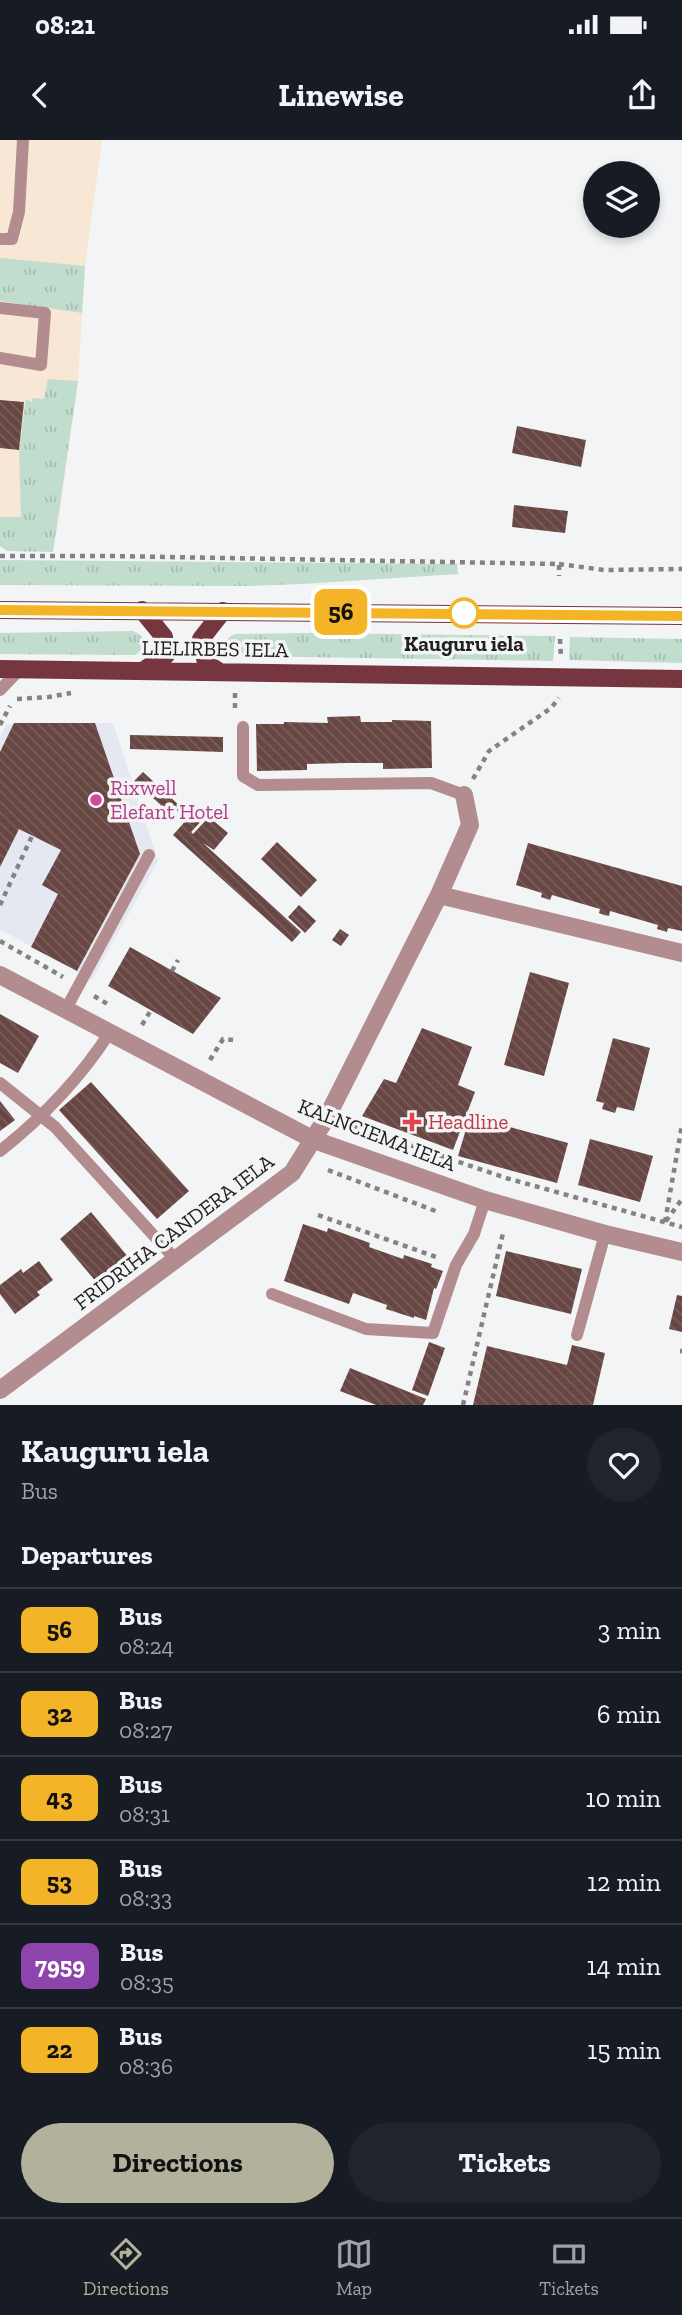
<!DOCTYPE html>
<html lang="en">
<head>
<meta charset="utf-8">
<style>
  :root { --surface:#171b24; --page:#20242c; --text:#f1f3f6; --muted:#9ea1a6; --line:#363941; --accent:#b2b19c }
  body { margin:0; font-family:"Zilla Slab",serif; background:var(--page); color:var(--text); height:100vh; display:flex; flex-direction:column; font-size:26px; white-space:nowrap }
  * { box-sizing:border-box; margin:0 }
  p { font-size:23px; color:var(--muted) }
  .icon { flex:none; width:38px; height:38px; fill:none; stroke:currentColor; stroke-width:2; stroke-linecap:round; stroke-linejoin:round }
  .map { position:relative; height:1265px; overflow:hidden }
  .panel { display:flex; flex-direction:column; background:var(--surface); flex:1 }
  .panel>* { flex:none }
  .badge { padding:0 14px; border-radius:10px; font-size:24px; line-height:46px }
  .controls { position:absolute; left:583px; top:21px; display:grid; gap:14px }
  .controls a { display:grid; place-items:center; width:77px; height:77px; border-radius:50%; background:var(--surface); box-shadow:0 4px 10px #0003; font-size:35px }
  .map>.badge { position:absolute; translate:-50% -50%; box-shadow:0 0 0 4px #fff }
  h2 { padding:0 21px; font-size:26px; line-height:63px }
  .round { display:grid; place-items:center; flex:none; width:74px; height:74px; border-radius:37px; background:var(--page) }
  .headline { display:flex; align-items:center; justify-content:space-between; height:119px; padding:0 21px }
  h1 { font-size:33px; font-weight:700; line-height:52px }
  .button { display:flex; gap:14px; margin-top:auto; padding:14px 21px }
  .button a { flex:1; height:80px; border-radius:42px; background:var(--accent); color:#111; font-size:28px; font-weight:700; line-height:80px; text-align:center }
  .button a+a { background:var(--page); color:var(--text) }
  ul { padding:0; list-style:none }
  li { display:flex; align-items:center; gap:21px; height:84px; padding:0 21px; border-top:2px solid var(--line) }
  li div { flex:1 }
  li b { display:block; font-size:26px }
  li em { font-style:normal }
  li .badge { min-width:77px; font-weight:700; text-align:center }
  .status { display:flex; justify-content:space-between; align-items:center; height:49px; padding:0 35px; background:var(--surface); direction:ltr }
  .status svg { height:19px; fill:currentColor }
  header { display:flex; justify-content:space-between; align-items:center; height:91px; padding:0 21px; background:var(--surface); font-size:32px; font-weight:700 }
  .menu { display:flex; justify-content:space-around; align-items:center; height:98px; border-top:2px solid var(--line); background:var(--surface); font-size:19px; color:var(--muted) }
  .menu a { display:grid; justify-items:center; gap:4px }
  .menu .on { color:var(--accent) }
  .map>svg:first-child { display:block }
  .built { fill:#e5e8f0 }
  .industrial { fill:#f7e7d4 }
  .grass { fill:url(#grass-tufts) }
  .building { fill:url(#building-back-hatch) }
  .lines { fill:none; stroke-linecap:round; stroke-linejoin:round }
  .path { stroke:#838384; stroke-width:4.5; stroke-dasharray:5 5; stroke-linecap:butt }
  .service { stroke:#b38c8f; stroke-width:12 }
  .minor { stroke:#b38c8f; stroke-width:18 }
  .primary { stroke:#76363f; stroke-width:18 }
  .line-casing { stroke:#fff; stroke-width:16 }
  .line { stroke:#f4b427; stroke-width:10 }
  .stop-dot { fill:#fff; stroke:#f4b427; stroke-width:3.5 }
  .hotel-dot { fill:#d1479c; stroke:#f3f4f5; stroke-width:2.5 }
  .health-dot { fill:#e0444e; stroke:#f3f4f5; stroke-width:2.5 }
  .labels { text-anchor:middle; stroke-width:7; stroke-linejoin:round; paint-order:stroke }
  .stop-label { font-size:21px; font-weight:bold; fill:#212121; stroke:#f3f4f5 }
  .street-label { font-size:21px; fill:#212121; stroke:#f3f4f5 }
  .hotel-label { font-size:21px; fill:#b23c85; stroke:#f3f4f5; text-anchor:start }
  .health-label { font-size:21px; fill:#be3a42; stroke:#f3f4f5; text-anchor:start }
</style>
</head>
<body>
<div class="status"><b>08:21</b><svg viewBox="0 0 49 12"><path d="M0 12V9h3v3zM5 12V6h3v6zM10 12V3h3v9zM15 12V0h3v12zM26 1h20v11H26zM47 4h2v5h-2z"/></svg></div>
<header><svg class="icon" aria-label="back" viewBox="0 0 24 24"><path d="M15 5l-7 7 7 7"/></svg>Linewise<svg class="icon" aria-label="share" viewBox="0 0 24 24"><path d="M12 15V3M7 8l5-5 5 5M5 13v7h14v-7"/></svg></header>
<div class="map">
<svg width="682" height="1265" viewBox="0 0 682 1265">
  <defs>
    <pattern id="grass-tufts" width="24" height="20" patternUnits="userSpaceOnUse" patternTransform="scale(1.75)"><rect width="24" height="20" fill="#c1ddce"/><path d="M3 7l-1-3M5 7V3M7 7l1-3M15 17l-1-3M17 17v-4M19 17l1-3" fill="none" stroke="#a6bdb1"/></pattern>
    <pattern id="building-back-hatch" width="6" height="6" patternUnits="userSpaceOnUse" patternTransform="scale(1.75)"><rect width="6" height="6" fill="#674643"/><path d="M-1 5l2 2M0 0l6 6M5-1l2 2" fill="none" stroke="#785e5b"/></pattern>
  </defs>
  <rect width="100%" height="100%" fill="#f3f4f5"/>
  <path class="built" d="M113,583l45,138 -66,119 -92,-51v-192l6,-13z"/>
  <path class="industrial" d="M0,0h102l-17,126 -7,115 -21,152 -57,2z"/>
  <path class="grass" d="M0,118l85,8 -3,47 -82,-12z
    M48,239l30,2 -25,171 -46,-1 -7,-5v-29h21l-2,-67 7,-51 6,3v-4l12,1z
    M0,420l457,4 1,10 -155,10 -56,2 -247,-1z
    M133,491c9,4 13,7 11,18l-9,6 -135,-1v-21z
    M309,493l246,3 -2,25 -320,-5 -7,-6c-1,-9 2,-14 10,-16z
    M570,497l112,2v24l-113,-3z"/>
  <path class="building" d="M0,260l24,2 -5,48 -19,-2z
    M517,286l69,14 -5,27 -69,-14z
    M514,365l54,6 -3,22 -53,-6z
    M360,576l1,6h31v-2l39,1 1,47 -49,1v-6h-37l-39,1v6l-50,1 -1,-47h28v-2l44,1 -1,-6z
    M14,583h81l45,131 -63,117 -46,-24 27,-53 -16,-9 19,-35 -42,-21 -19,38v-115z
    M130,595l93,2v15l-93,-3z
    M143,632l38,35 -8,9 -39,-35z
    M198,667l9,8 -16,17 2,2 16,-17 19,16 -14,17 -11,-7 98,89 -9,10 -119,-107z
    M277,702l40,38 -16,17 -40,-38z
    M528,703l154,43v45l-14,-3 -1,4 -10,-3 1,-4 -48,-14 -1,5 -5,-1 -5,-2 1,-4 -48,-14 -2,5 -9,-3 1,-4 -26,-8z
    M299,765l17,16 -11,12 -17,-16z
    M340,789l9,6 -8,11 -9,-6z
    M130,807l91,51 -28,36 -85,-48z
    M530,832l39,11 -25,93 -40,-11z
    M0,874l39,22 -21,37 -18,-10z
    M422,888l50,19 -14,38 17,7 -22,58 -91,-34 22,-37 12,4z
    M613,898l37,10 -16,63 -17,-4 -2,6 -13,-4 2,-6 -8,-2z
    M91,942l98,109 -32,28 -98,-109z
    M0,961l15,19 -15,11z
    M470,976l98,27 -11,40 -99,-27z
    M590,999l63,17 -13,46 -62,-17z
    M91,1072l38,46 -31,26 -38,-45z
    M303,1084l24,8 1,-4 42,15 -1,4 34,12 1,-4 28,9 -1,3 12,4 -7,18 -2,-1 -8,32 -12,-4v2l-28,-9 1,-4 -34,-12 -4,11 -65,-23z
    M506,1111l76,18 -11,45 -75,-18z
    M39,1121l14,19 -16,12 3,3 -25,19 -15,-20v-9l21,-16 2,4z
    M677,1155l5,1v36l-13,-3z
    M429,1202l16,6 -17,48 -16,-6z
    M572,1205l33,8 -12,52h-120l14,-59 80,19z
    M350,1228l76,31 -3,6h-47l-36,-14z"/>
  <g class="lines">
    <path class="path" d="M0,416h112l447,8v12
      M559,424l45,6 78,-1
      M560,499l1,19
      M235,553v18
      M17,559l32,-2 22,-4
      M0,585l10,-19
      M473,639l16,-28 62,-43 8,-10
      M0,765l32,-69
      M0,801l63,36
      M172,831l6,-11
      M94,856l17,10
      M142,885l9,-15
      M210,920l13,-21 10,1
      M345,983l161,55 176,49
      M328,1030l110,42
      M318,1075l121,43
      M666,1081l16,-22
      M665,1082l17,-97
      M680,1211h2
      M463,1265l40,-172"/>
    <path class="service" d="M0,99h12l7,-27 4,-72
      M0,168l45,5 -4,52 -41,-7
      M0,550l21,-22
      M243,587v49l15,9 173,-2 33,12
      M66,869l83,-154
      M0,943l55,44 121,133
      M0,1011c42,-33 81,-74 110,-119
      M272,1154l94,35 67,4 23,-68 18,-31 11,-34
      M577,1195l28,-101"/>
    <path class="minor" d="M464,655l6,30 -31,70 243,58
      M0,835l314,165 171,60 120,34 77,18
      M0,1250l292,-217 35,-56 112,-222"/>
    <path class="primary" d="M0,470l682,6
      M142,470l22,27 2,18 -23,16
      M0,529l682,10
      M220,532l-14,-9 -5,-24 22,-28"/>
  </g>
  <g class="lines">
    <g class="line-casing">
      <path id="line" d="M0,470l682,6"/>
    </g>
    <use href="#line" class="line"/>
  </g>
  <circle class="stop-dot" cx="464" cy="473" r="14"/>
  <circle class="hotel-dot" cx="96" cy="660" r="7"/>
  <path class="health-dot" d="M408.5 971.5h7v7h7v7h-7v7h-7v-7h-7v-7h7z"/>
  <g class="labels">
    <g class="stop-label">
      <text x="464" y="511">Kauguru iela</text>
    </g>
    <g class="street-label">
      <text transform="translate(215 509) rotate(1)" y="7">LIELIRBES IELA</text>
      <text transform="translate(377 995) rotate(21)" y="7">KALNCIEMA IELA</text>
      <text transform="translate(174 1092) rotate(-37)" y="7">FRIDRIHA CANDERA IELA</text>
    </g>
    <g class="hotel-label">
      <text x="110" y="655">Rixwell<tspan x="110" dy="24">Elefant Hotel</tspan></text>
    </g>
    <g class="health-label">
      <text x="428" y="989">Headline</text>
    </g>
  </g>
</svg>
<div class="controls">
<a><svg class="icon" aria-label="layers" viewBox="0 0 24 24"><path d="M12 4l9 5-9 5-9-5zM3 14l9 5 9-5"/></svg></a>
</div>
<b class="badge" style="left:341px;top:472px;background:#f4b427;color:#111">56</b>
</div>
<section class="panel">
<div class="headline"><div><h1>Kauguru iela</h1><p>Bus</p></div><a class="round"><svg class="icon" aria-label="heart" viewBox="0 0 24 24"><path d="M12 20l-8-8c-3-5 5-10 8-4 3-6 11-1 8 4z"/></svg></a></div>
<h2>Departures</h2>
<ul>
<li><span class="badge" style="background:#f4b427;color:#111">56</span><div><b>Bus</b><p>08:24</p></div><em>3 min</em></li>
<li><span class="badge" style="background:#f4b427;color:#111">32</span><div><b>Bus</b><p>08:27</p></div><em>6 min</em></li>
<li><span class="badge" style="background:#f4b427;color:#111">43</span><div><b>Bus</b><p>08:31</p></div><em>10 min</em></li>
<li><span class="badge" style="background:#f4b427;color:#111">53</span><div><b>Bus</b><p>08:33</p></div><em>12 min</em></li>
<li><span class="badge" style="background:#8e44ad;color:#fff">7959</span><div><b>Bus</b><p>08:35</p></div><em>14 min</em></li>
<li><span class="badge" style="background:#f4b427;color:#111">22</span><div><b>Bus</b><p>08:36</p></div><em>15 min</em></li>
</ul>
<div class="button"><a>Directions</a><a>Tickets</a></div>
</section>
<nav class="menu">
<a class="on"><svg class="icon" aria-label="directions" viewBox="0 0 24 24"><path d="M12 3l9 9-9 9-9-9zM9 14v-3h6M13 9l2 2-2 2"/></svg>Directions</a>
<a><svg class="icon" aria-label="map" viewBox="0 0 24 24"><path d="M3 6l6-2 6 2 6-2v14l-6 2-6-2-6 2zM9 4v14M15 6v14"/></svg>Map</a>
<a><svg class="icon" aria-label="tickets" viewBox="0 0 24 24"><path d="M3 7h18v10H3zM15 7v10"/></svg>Tickets</a>
</nav>
</body>
</html>
